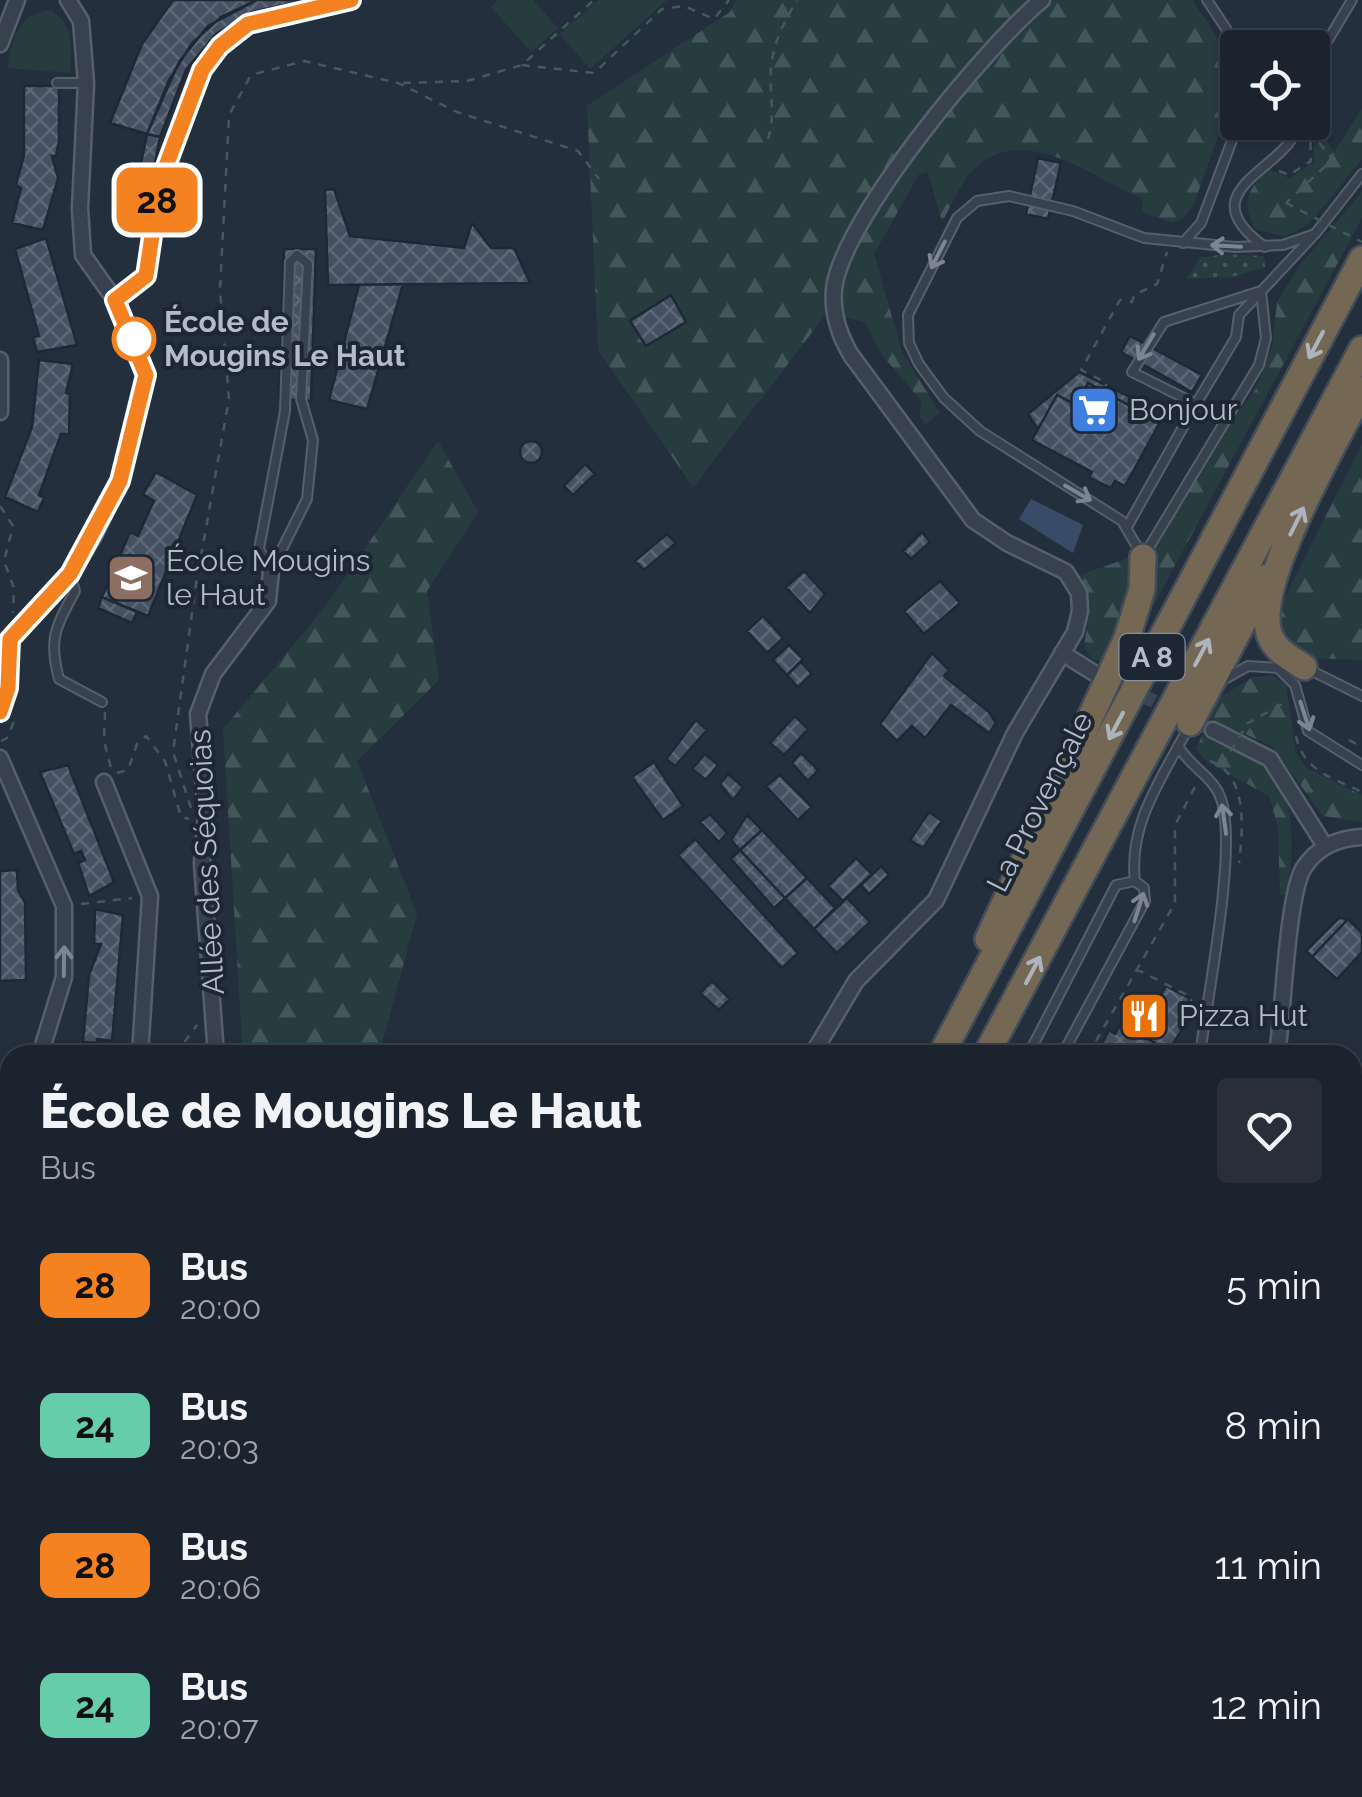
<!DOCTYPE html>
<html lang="en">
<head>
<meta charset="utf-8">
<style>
  :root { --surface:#1b232e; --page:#282f3a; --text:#f1f3f6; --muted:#a0a4aa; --line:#39404a }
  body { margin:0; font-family:Raleway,sans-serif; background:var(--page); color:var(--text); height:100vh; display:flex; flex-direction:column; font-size:38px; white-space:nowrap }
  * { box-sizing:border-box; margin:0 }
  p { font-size:32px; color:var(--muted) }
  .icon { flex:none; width:55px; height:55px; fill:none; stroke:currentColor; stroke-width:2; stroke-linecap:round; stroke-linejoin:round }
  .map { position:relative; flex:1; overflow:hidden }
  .sheet { position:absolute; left:0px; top:1045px; width:1362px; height:752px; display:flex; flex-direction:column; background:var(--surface); border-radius:30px 30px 0 0; box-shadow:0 2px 8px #0004,0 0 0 2px var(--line) }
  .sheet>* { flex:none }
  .badge { padding:0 20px; border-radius:15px; font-size:35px; line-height:65px }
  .tools { position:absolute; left:1220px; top:30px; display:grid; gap:20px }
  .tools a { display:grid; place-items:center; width:110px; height:110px; border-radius:10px; background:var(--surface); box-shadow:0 2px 8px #0004,0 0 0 2px var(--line); font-size:50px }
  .map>.badge { position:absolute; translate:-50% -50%; box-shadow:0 0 0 5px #fff }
  .round { display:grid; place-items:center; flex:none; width:105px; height:105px; border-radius:10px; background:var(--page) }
  .head { display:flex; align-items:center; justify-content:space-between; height:170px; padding:0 40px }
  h1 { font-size:48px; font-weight:800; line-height:75px }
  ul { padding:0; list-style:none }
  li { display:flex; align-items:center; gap:30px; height:140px; padding:0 40px }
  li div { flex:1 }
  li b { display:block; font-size:38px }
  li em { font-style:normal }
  li .badge { min-width:110px; font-weight:700; text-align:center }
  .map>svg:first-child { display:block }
  .grass { fill:url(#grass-dots) }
  .forest { fill:url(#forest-firs) }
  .green { fill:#263c3f }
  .water { fill:#394c67 }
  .building { fill:url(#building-cross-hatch); stroke:#1f2835; stroke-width:2.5 }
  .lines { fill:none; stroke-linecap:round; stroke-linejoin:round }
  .street-tunnel { stroke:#3a4453; stroke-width:14; stroke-dasharray:14 7; stroke-linecap:butt }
  .lane-casing { stroke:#565f6c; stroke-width:12 }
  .street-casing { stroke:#565f6c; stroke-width:19 }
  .secondary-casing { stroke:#565f6c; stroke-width:25 }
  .highway-casing { stroke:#434c59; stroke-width:30 }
  .path { stroke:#44595c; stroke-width:2.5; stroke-dasharray:8 8; stroke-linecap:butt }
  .lane { stroke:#38414e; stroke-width:8 }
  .street { stroke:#38414e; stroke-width:14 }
  .secondary { stroke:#465061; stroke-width:20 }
  .highway { stroke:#746855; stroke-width:25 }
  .path-bridge { stroke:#44595c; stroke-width:2.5; stroke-dasharray:8 8; stroke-linecap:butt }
  .oneway { stroke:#7c8592 }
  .oneway2 { stroke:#aeb4bd }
  .line-casing { stroke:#fff; stroke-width:22 }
  .line { stroke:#f58220; stroke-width:15 }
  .stop-dot { fill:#fff; stroke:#f58220; stroke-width:5 }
  .labels { text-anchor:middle; stroke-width:8; stroke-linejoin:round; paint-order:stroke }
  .shield { fill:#1d2633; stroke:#878f9c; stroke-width:2.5 }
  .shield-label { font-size:28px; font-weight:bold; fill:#b4bcc9 }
  .stop-label { font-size:30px; font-weight:bold; fill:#b4bcc9; stroke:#1d2633; text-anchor:start }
  .poi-label { font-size:30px; fill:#b4bcc9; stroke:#1d2633; text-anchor:start }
  .street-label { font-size:30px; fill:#b4bcc9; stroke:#1d2633 }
</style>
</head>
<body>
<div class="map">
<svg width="1362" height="1797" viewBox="0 0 1362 1797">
  <defs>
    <pattern id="grass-dots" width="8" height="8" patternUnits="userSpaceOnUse" patternTransform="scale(2.5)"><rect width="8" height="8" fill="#263c3f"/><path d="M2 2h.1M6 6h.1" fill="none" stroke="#435659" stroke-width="1.8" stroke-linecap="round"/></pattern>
    <pattern id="forest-firs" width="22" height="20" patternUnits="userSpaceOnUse" patternTransform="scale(2.5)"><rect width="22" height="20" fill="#263c3f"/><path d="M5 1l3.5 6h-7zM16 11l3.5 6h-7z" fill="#435659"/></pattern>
    <pattern id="building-cross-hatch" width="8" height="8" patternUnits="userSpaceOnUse" patternTransform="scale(2.5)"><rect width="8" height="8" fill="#455162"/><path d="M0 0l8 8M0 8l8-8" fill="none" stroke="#5d6877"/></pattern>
  </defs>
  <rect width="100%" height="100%" fill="#242f3e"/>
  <path class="grass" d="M1224,254l40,2 1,11 -33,10 -46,2 14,-21z"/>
  <path class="forest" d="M736,0h456l45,67v36l-17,28 -27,75 -11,13 -10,4 -31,-12 2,-12c-49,-20 -117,-78 -168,-31 -14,13 -23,37 -33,54l-14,-50 -9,2 -45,80 28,98 38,61 -14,11 -6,-7 1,-16 -39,-46 -17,-33 -38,-9 -134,174 -95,-137 -11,-244 143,-94z
    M1362,109v50l-52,64 -25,14 -29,-8c-16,-25 -8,-43 14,-59l19,8 25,-16v-24l-9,-15 8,-2 21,31z
    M1362,192v26l-218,405 10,-71 55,-100 46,-62 17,-44 5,-44 22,-36z
    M438,441l40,71 -51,79 12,89 -82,81 60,153 -38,141h-136l-20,-326 102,-122z
    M1362,444v216l-56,-2 -29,-21 1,-26z
    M1134,556l1,14 -29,94 -14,-5 -8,-12 6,-41 -10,-31z
    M1253,677l18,-2 15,9 10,69 10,15 56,27v27l-39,-6 -51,-70 -55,-24 -8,18c18,9 44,17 58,30 33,29 25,86 20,124l-7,1 -2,-68 -9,-31 -63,-35 -10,-12 23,-51z
    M10,1235v435l-10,7v-441z"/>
  <path class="green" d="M498,0h35l25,28 -27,24 -40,-45z
    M598,0h69l-77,69 -30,-35z
    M51,10c24,18 21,35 19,63l-63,-5c5,-29 11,-55 44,-58z
    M1353,1725h9v72h-106l6,-9h90z"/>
  <path class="water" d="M1031,499l52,26 -10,28 -54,-34z"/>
  <path class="building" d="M173,0h84l-36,17 -29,26 -23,37 -22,54 -37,-11 32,-79z
    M307,0l-55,12 -36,22 -30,36 -26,67 -13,-3 32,-72 29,-36 49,-26z
    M24,86h35v55l-3,15h-4l6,22 -15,52 -31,-7 9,-35 -5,-3 8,-30z
    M147,134l13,3 -9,46h-14z
    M1038,158l23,5 -13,56 -22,-5z
    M334,189l16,47 114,12 8,-25 19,25h23l16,35 -202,2 -3,-95z
    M46,238l31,107 -40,7 -4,-15 6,-1 -24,-87z
    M284,249h32l-5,152 -32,-2z
    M403,284l-36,125 -38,-9 30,-115z
    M671,295l15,27 -40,24 -16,-25z
    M1130,336l72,39 -10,17 -71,-40z
    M39,360l34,4 -7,29 4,1 -1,40h-8l-22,61 5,3 -6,14 -33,-15 27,-70z
    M1079,372l77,38 -4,8 -64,-35 -12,22 -19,-10 -19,34 -10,-15z
    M1088,383l72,39 -35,64 -10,-5 -4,7 -22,-11 3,-5 -60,-32 25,-45 19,10z
    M520 452a11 11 0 1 1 22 0a11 11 0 1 1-22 0Z
    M585,464l10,10 -22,21 -9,-9z
    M156,472l41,23 -49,121 -46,-19 28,-65 8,4 8,-18 8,-17 -11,-7z
    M922,532l8,10 -19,17 -8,-8z
    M667,534l9,9 -32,27 -9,-9z
    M804,571l21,23 -15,19 -24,-26z
    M940,581l20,22 -36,31 -20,-23z
    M102,597l35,15 -5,11 -34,-15z
    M763,616l20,22 -16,15 -20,-22z
    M789,645l14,14 -16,16 -14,-15z
    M932,653l17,17 -5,6 45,36 7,11 -7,10 -38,-28 -26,33 -13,-12 -15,15 -17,-17z
    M801,662l11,12 -14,13 -11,-12z
    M795,716l13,13 -24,26 -14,-12z
    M696,720l11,10 -32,36 -9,-7z
    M801,753l17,17 -10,11 -16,-18z
    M705,754l13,11 -12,15 -14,-11z
    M654,762l29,44 -20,14 -31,-43z
    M68,765l46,117 -25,14 -11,-33 7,-3 -4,-9 -7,3 -34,-82z
    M728,774l15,13 -10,13 -13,-16z
    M780,775l32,32 -14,13 -32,-34z
    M929,812l13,9 -19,27 -13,-8z
    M710,814l17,19 -8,9 -19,-20z
    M747,815l15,15 -22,20 -9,-10z
    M762,830l45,48 -22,20 -45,-48z
    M695,839l103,114 -16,15 -104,-113z
    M740,850l45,48 -11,10 -43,-49z
    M856,858l16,16 -29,27 -15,-15z
    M881,866l8,9 -20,19 -8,-9z
    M17,870l1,20 7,13 1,77 -26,1v-110z
    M807,878l28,30 -21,21 -29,-31z
    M847,898l23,24 -33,31 -23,-24z
    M95,909l28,6 -11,126 -15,-2v4l-14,-1 6,-67 12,-31h-7z
    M1339,918l9,1 -36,38 -6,-6z
    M1348,919l14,14v19l-25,27 -25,-22z
    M712,981l18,18 -11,11 -19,-17z
    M1166,986l23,12 -4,27 -16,25 -35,-18 9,-24 8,4z
    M1126,1014l14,7 -6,11 35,18 -2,5h-71l13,-25 6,4z"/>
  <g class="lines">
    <path class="street-tunnel" d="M1104,677l109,53"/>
    <g class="lane-casing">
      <path id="lane" d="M1207,0l32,48
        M1312,67l40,-67
        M57,83h29
        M1183,243l18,-20 38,-101
        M1265,247c-84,-60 33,-80 32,-125
        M297,255l11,9 -7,135 12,41 -6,59 -36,72 -12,-22 26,-138 5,-149z
        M1196,404l40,-67 3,-22 73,-78
        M1127,527l69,-123 -64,-32 32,-50 97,-31 5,47 -7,27 -114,189
        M1142,555l-20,-34 -142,-90 -36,-33 -25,-34 -10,-21 -1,-28 49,-97 20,-17 32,-5 64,15 71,27 91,9 48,-2 32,-11 47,-60
        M70,574l5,17c-19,36 -27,47 -16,88l43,23
        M1308,669l54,27
        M1223,680l25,-14 30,2 17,17 13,46 54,34
        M1178,746c12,21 36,31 43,53 17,48 -14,199 -21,256
        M1135,881c-7,-58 28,-104 53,-153
        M1028,1055l88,-170 19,-4 9,7 1,13 -83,154"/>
    </g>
    <g class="street-casing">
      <path id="street" d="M0,44l17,-44
        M115,300l31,-24 14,-94 42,-113 18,-23 28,-22 103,-24
        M0,360v52
        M1062,653l32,20
        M0,712l7,-24 3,-49 60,-65 24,-38 26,-55 26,-106 -31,-75 -32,-45 -3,-47 6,-125 -5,-62 -13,-21
        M1213,730l57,29 55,87
        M0,758l64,148v71l-24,78
        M104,782l46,114 -10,159
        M216,1055l-14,-192 4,-47 -8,-102 15,-40 55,-73 3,-30
        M812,1055l44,-74 80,-81 79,-167 60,-101 5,-21 -1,-18 -13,-21 -59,-29 -34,-23 -122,-165c-12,-20 -19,-43 -17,-66 7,-68 153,-244 208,-289
        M1277,1055c6,-40 10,-157 26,-186 13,-21 35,-31 59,-32
        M0,1111l10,-7
        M0,1202l10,3
        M1352,1455l10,3
        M0,1693l10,-8
        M251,1797l6,-9
        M480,1797l9,-9"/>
    </g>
    <g class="secondary-casing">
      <path id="secondary" d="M0,1613h10
        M401,1788l17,9"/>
    </g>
    <g class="highway-casing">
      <path id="highway" d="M1304,667c-14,-9 -28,-16 -34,-31 -20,-50 68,-197 92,-246
        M1190,723l77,-146
        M988,939l139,-301 15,-49 1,-32
        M941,1055l421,-796
        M986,1055l376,-706
        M322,1797l11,-9
        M385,1797l11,-9"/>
    </g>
    <path class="path" d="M522,65l72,8 68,-64 22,-3 30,13 15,-19
      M403,83l64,-2 55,-16 72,-65
      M1256,122l14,10 2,11
      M768,139c8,-25 1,-46 3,-72 3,-26 13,-45 26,-67
      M1279,171l10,4 22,-14 -1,-29 23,27 -47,44
      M1103,391l4,-8 -26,-13 39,-70 12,2 2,-7 23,-11 10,-32
      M0,506l13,20 -9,35 10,27 -1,25
      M105,712l-1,29 7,27
      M1296,736c7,35 37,42 66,56
      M1349,740l13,7
      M1,741l6,-3 8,-19
      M1210,761c38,13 33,68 29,102
      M117,773l11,-3 9,-26 9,-8 19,25 16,56 8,2
      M191,808l-18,-56 23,-168 33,-185 -9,-109 9,-175 22,-40 53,-14 94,22 59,29 121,39 21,28
      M81,904l51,-6
      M1136,969l55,28v5
      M175,1055l22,-30
      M1088,1055l87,-152v-78l21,-40
      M0,1287l10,-3
      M0,1409l10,-2
      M0,1540l10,-2
      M1352,1730l10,-1
      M1192,1788l3,9
      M1138,1797l4,-9
      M1257,1797l6,-9"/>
    <use href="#lane" class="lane"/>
    <use href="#street" class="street"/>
    <use href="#secondary" class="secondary"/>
    <use href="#highway" class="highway"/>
    <path class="path-bridge" d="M1286,203l76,39
      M1222,765l26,-42 36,-20"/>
  </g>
  <defs><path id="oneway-shaft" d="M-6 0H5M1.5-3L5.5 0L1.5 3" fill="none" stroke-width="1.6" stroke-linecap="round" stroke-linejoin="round" transform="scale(2.5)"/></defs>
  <g class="oneway">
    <use href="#oneway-shaft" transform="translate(1226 246) rotate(-177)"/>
    <use href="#oneway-shaft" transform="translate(938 255) rotate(117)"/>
    <use href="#oneway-shaft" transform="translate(1146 347) rotate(121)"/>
    <use href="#oneway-shaft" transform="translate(1078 493) rotate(30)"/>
    <use href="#oneway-shaft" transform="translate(1305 716) rotate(72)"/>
    <use href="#oneway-shaft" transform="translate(1224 819) rotate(-98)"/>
    <use href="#oneway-shaft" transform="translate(1139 907) rotate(-72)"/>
    <use href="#oneway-shaft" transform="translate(64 961) rotate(-89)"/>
  </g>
  <g class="oneway2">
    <use href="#oneway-shaft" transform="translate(1316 345) rotate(118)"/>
    <use href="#oneway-shaft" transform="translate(1297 521) rotate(-64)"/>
    <use href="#oneway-shaft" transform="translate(1202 652) rotate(-62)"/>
    <use href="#oneway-shaft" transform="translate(1116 726) rotate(118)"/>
    <use href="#oneway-shaft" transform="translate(1033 970) rotate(-62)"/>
  </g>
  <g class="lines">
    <g class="line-casing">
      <path id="line" d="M0,712l8,-24 2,-49 60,-65 50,-93 26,-106 -31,-75 31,-24 14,-94 42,-112 18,-24 28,-22 103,-24"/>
    </g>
    <use href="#line" class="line"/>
  </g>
  <defs>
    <g id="supermarket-square" transform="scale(2.5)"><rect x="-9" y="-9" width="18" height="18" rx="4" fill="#3f7fe0" stroke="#1d2633"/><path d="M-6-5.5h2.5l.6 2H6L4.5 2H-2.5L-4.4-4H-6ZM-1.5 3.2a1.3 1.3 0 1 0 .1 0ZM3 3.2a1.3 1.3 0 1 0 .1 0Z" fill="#fff"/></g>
    <g id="school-square" transform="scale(2.5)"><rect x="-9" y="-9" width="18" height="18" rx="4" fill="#8d6e63" stroke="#1d2633"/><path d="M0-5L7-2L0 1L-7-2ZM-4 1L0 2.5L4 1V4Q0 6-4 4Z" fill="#fff"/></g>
    <g id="restaurant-square" transform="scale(2.5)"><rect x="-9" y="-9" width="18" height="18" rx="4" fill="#e8710a" stroke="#1d2633"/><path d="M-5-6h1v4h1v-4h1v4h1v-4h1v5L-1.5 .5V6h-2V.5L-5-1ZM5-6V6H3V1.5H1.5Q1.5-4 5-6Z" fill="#fff"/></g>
  </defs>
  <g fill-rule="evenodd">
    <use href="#supermarket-square" x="1094" y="410"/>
    <use href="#school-square" x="131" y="578"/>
    <use href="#restaurant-square" x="1144" y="1016"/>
  </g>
  <circle class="stop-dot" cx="134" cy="339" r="20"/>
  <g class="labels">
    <rect class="shield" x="1119.5" y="634" width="65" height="46" rx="8"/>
    <g class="shield-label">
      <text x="1152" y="667">A 8</text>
    </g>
    <g class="stop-label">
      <text x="164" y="332">École de<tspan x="164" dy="34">Mougins Le Haut</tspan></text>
    </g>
    <g class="poi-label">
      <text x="1129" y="420">Bonjour</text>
      <text x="166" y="571">École Mougins<tspan x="166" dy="34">le Haut</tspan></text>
      <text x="1179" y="1026">Pizza Hut</text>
    </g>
    <g class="street-label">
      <text transform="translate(1040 802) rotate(-63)" y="10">La Provençale</text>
      <text transform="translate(207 862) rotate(-93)" y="10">Allée des Séquoias</text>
    </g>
  </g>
</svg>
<div class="tools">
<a><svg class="icon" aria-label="locate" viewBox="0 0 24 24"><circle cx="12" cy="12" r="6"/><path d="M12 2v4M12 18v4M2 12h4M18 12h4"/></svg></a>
</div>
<b class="badge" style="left:157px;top:200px;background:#f58220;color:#111">28</b>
<section class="sheet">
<div class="head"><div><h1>École de Mougins Le Haut</h1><p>Bus</p></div><a class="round"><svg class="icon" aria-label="heart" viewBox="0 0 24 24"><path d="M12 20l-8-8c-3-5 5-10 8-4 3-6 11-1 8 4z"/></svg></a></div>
<ul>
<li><span class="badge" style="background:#f58220;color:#111">28</span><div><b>Bus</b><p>20:00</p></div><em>5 min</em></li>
<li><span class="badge" style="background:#66cdaa;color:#111">24</span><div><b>Bus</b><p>20:03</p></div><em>8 min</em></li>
<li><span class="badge" style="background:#f58220;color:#111">28</span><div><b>Bus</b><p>20:06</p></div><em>11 min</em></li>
<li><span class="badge" style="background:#66cdaa;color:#111">24</span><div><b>Bus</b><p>20:07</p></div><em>12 min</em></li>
</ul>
</section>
</div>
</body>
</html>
